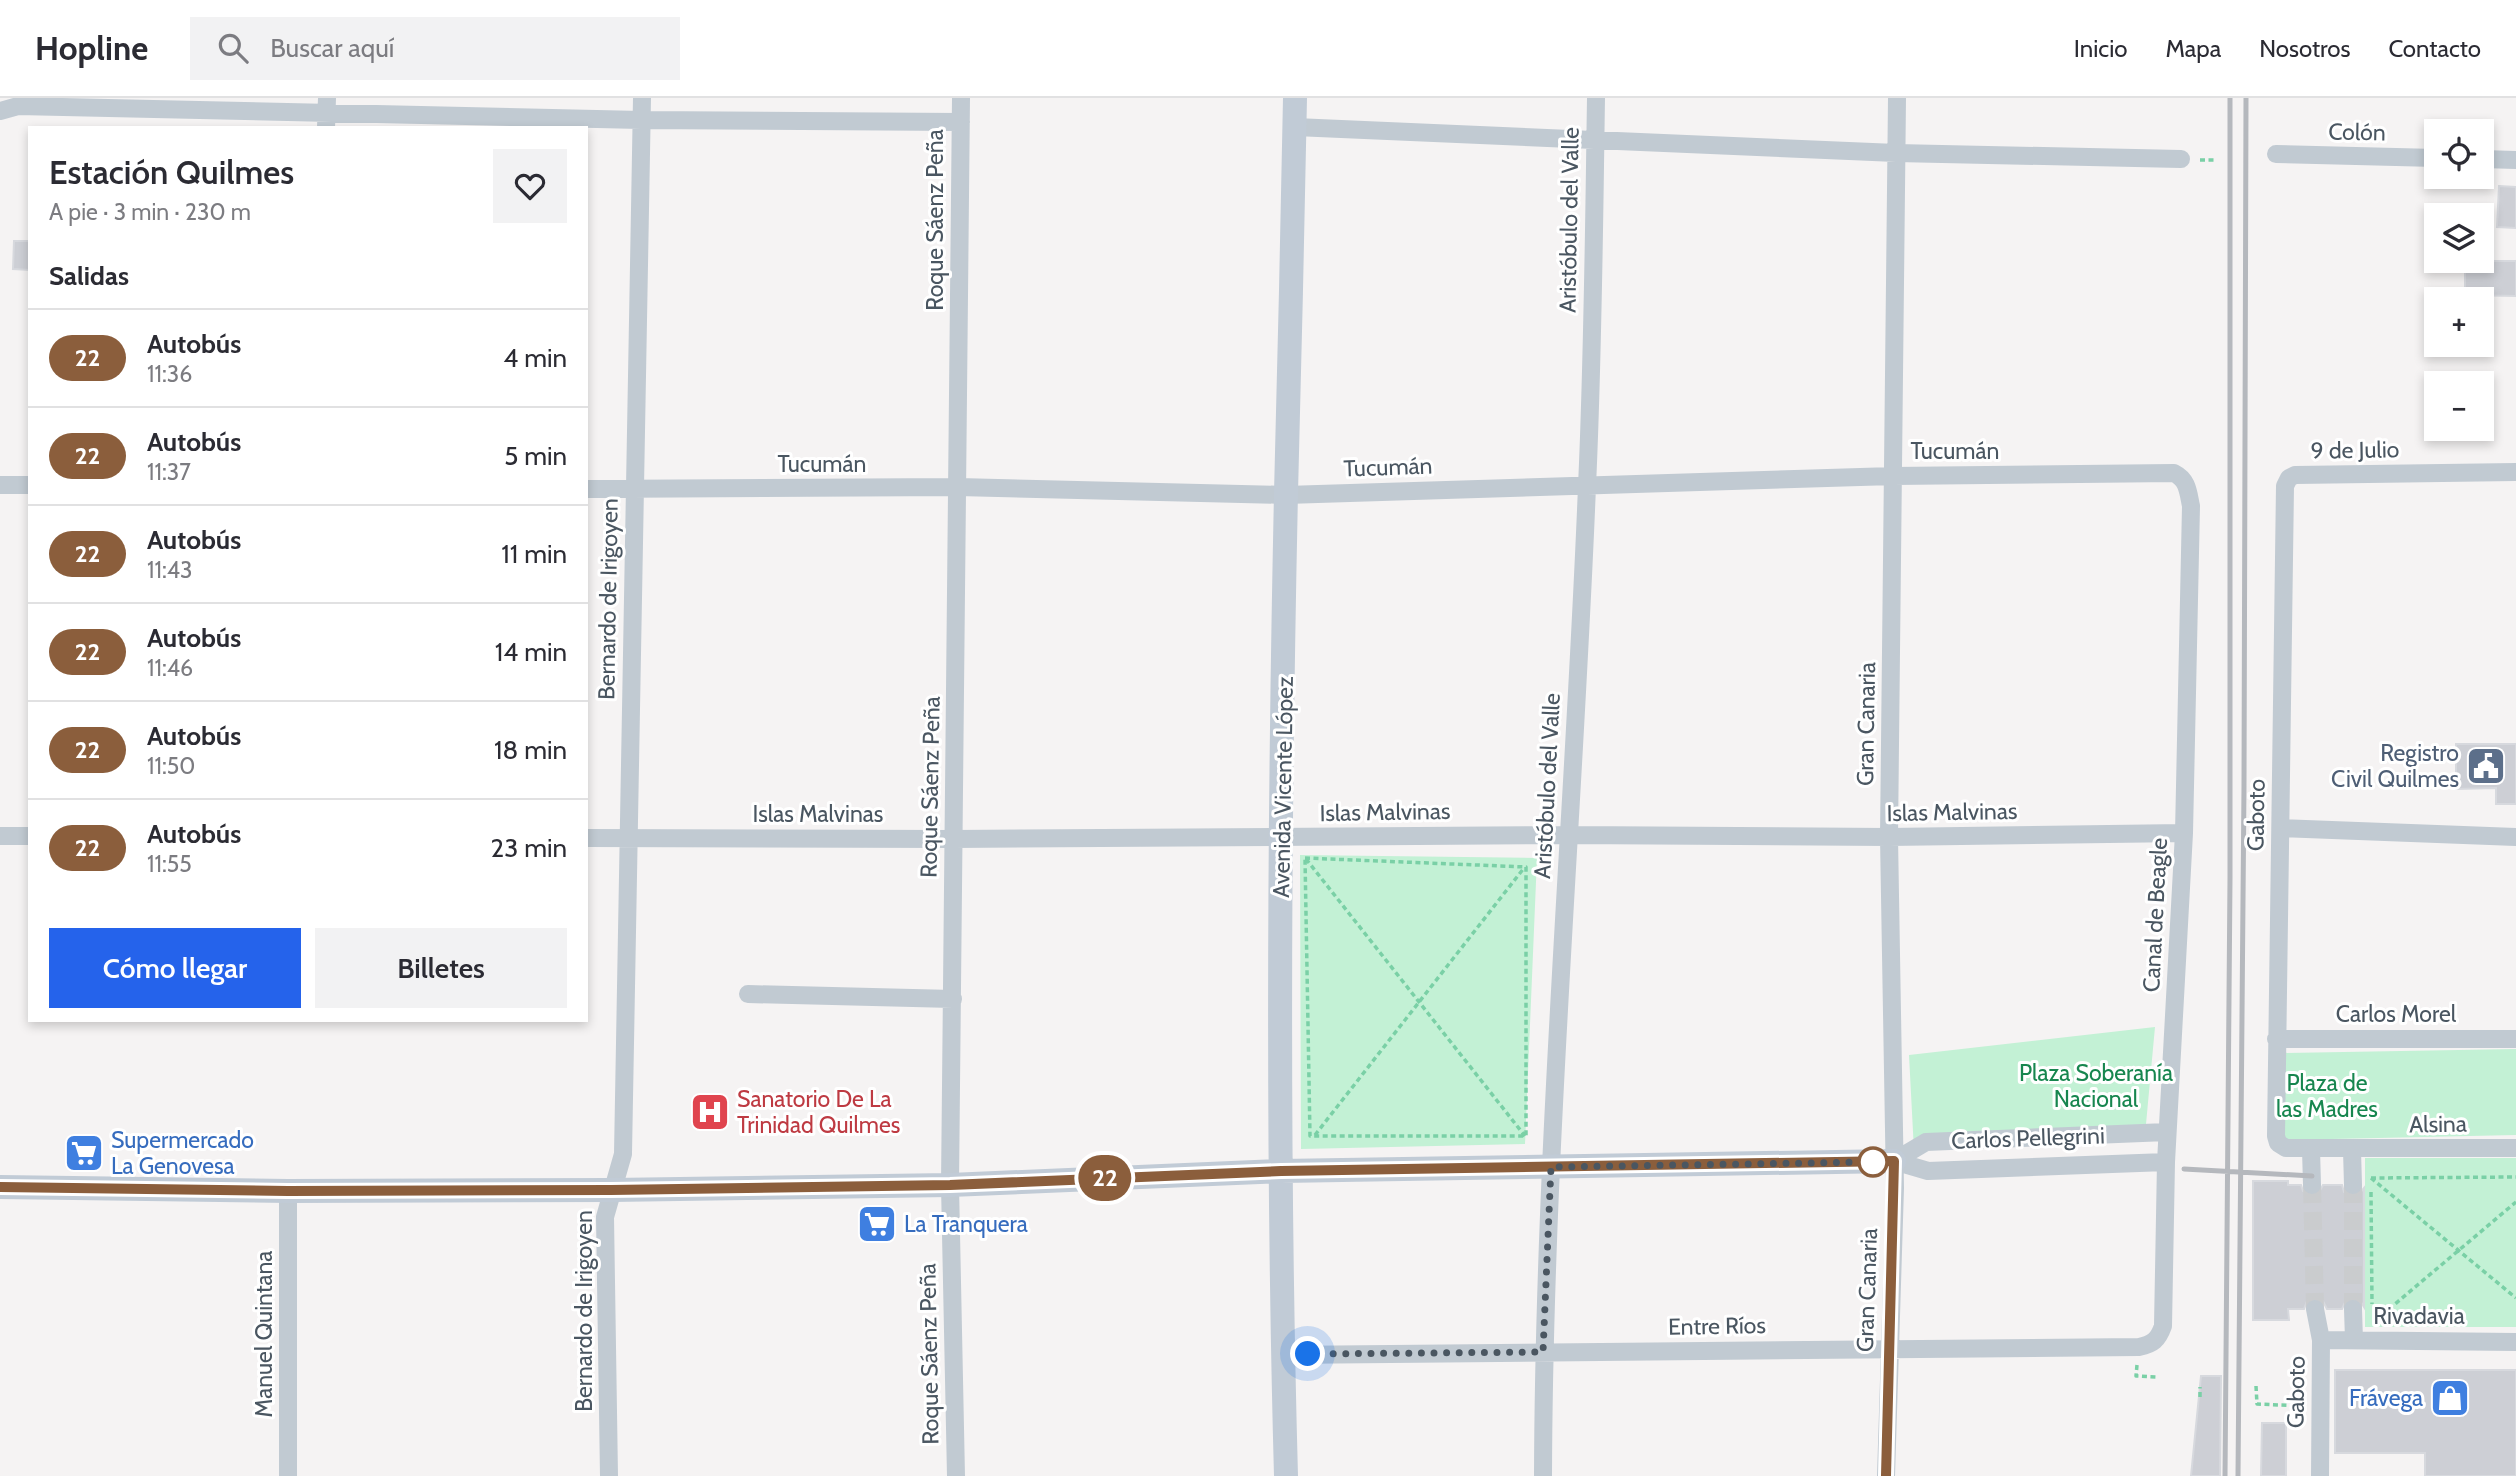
<!DOCTYPE html>
<html lang="es">
<head>
<meta charset="utf-8">
<style>
  :root { --surface:#fff; --page:#f2f2f3; --text:#2b2b33; --muted:#7c7c81; --line:#e1e1e2; --accent:#2563eb }
  body { margin:0; font-family:Cabin,sans-serif; background:var(--page); color:var(--text); height:100vh; display:flex; flex-direction:column; font-size:26px; white-space:nowrap }
  * { box-sizing:border-box; margin:0 }
  p { font-size:23px; color:var(--muted) }
  .icon { flex:none; width:38px; height:38px; fill:none; stroke:currentColor; stroke-width:2; stroke-linecap:round; stroke-linejoin:round }
  .map { position:relative; flex:1; overflow:hidden }
  .sheet { position:absolute; left:28px; top:28px; width:560px; height:896px; display:flex; flex-direction:column; background:var(--surface); border-radius:0px; box-shadow:0 4px 10px #0003 }
  .sheet>* { flex:none }
  .badge { padding:0 14px; border-radius:23px; font-size:24px; line-height:46px }
  .fabs { position:absolute; left:2424px; top:21px; display:grid; gap:14px }
  .fabs a { display:grid; place-items:center; width:70px; height:70px; border-radius:0px; background:var(--surface); box-shadow:0 4px 10px #0003; font-size:35px }
  .you { position:absolute; width:35px; height:35px; margin:-18px; border:5px solid #fff; border-radius:50%; background:#1a73e8; box-shadow:0 0 0 10px #1a73e833 }
  .map>.badge { position:absolute; translate:-50% -50%; box-shadow:0 0 0 4px #fff }
  h2 { padding:0 21px; font-size:26px; line-height:63px }
  .round { display:grid; place-items:center; flex:none; width:74px; height:74px; border-radius:0px; background:var(--page) }
  .headline { display:flex; align-items:center; justify-content:space-between; height:119px; padding:0 21px }
  h1 { font-size:33px; font-weight:600; line-height:52px }
  .primary-button { display:flex; gap:14px; margin-top:auto; padding:14px 21px }
  .primary-button a { flex:1; height:80px; border-radius:0px; background:var(--accent); color:#fff; font-size:28px; font-weight:600; line-height:80px; text-align:center }
  .primary-button a+a { background:var(--page); color:var(--text) }
  ul { padding:0; list-style:none }
  li { display:flex; align-items:center; gap:21px; height:98px; padding:0 21px; border-top:2px solid var(--line) }
  li div { flex:1 }
  li b { display:block; font-size:26px }
  li em { font-style:normal }
  li .badge { min-width:77px; font-weight:700; text-align:center }
  header { display:flex; align-items:center; gap:42px; box-sizing:border-box; height:98px; padding:0 35px; background:var(--surface); border-bottom:2px solid var(--line) }
  header strong { font-size:33px }
  nav { display:flex; gap:38px; margin-inline-start:auto; font-size:24px }
  .search { width:490px; height:63px; background:var(--page); display:flex; align-items:center; gap:18px; box-sizing:border-box; padding:0 24px; border-radius:0px; color:var(--muted); font-size:26px }
  .map>svg:first-child { display:block }
  .green { fill:#c3f1d5 }
  .building { fill:#cdcfd5; stroke:#d7d9de; stroke-width:2 }
  .lines { fill:none; stroke-linecap:round; stroke-linejoin:round }
  .minor-tunnel { stroke:#caccce; stroke-width:18; stroke-dasharray:18 9; stroke-linecap:butt }
  .path { stroke:#7ad0a6; stroke-width:3.5; stroke-dasharray:5 3.5; stroke-linecap:butt }
  .minor { stroke:#c1cad2; stroke-width:18 }
  .secondary { stroke:#c1cbd6; stroke-width:24 }
  .rail { stroke:#b5b8bd; stroke-width:5 }
  .line-casing { stroke:#fff; stroke-width:16 }
  .line { stroke:#8b5e3c; stroke-width:10 }
  .walk { stroke:#4a5661; stroke-width:7; stroke-dasharray:0 12.6 }
  .stop-dot { fill:#fff; stroke:#8b5e3c; stroke-width:3.5 }
  .labels { text-anchor:middle; stroke-width:6; stroke-linejoin:round; paint-order:stroke }
  .street-label { font-size:23px; fill:#4a5661; stroke:#fff }
  .service-label { font-size:23px; fill:#4e5e75; stroke:#fff; text-anchor:end }
  .park-label { font-size:23px; fill:#17864f; stroke:#fff }
  .health-label { font-size:23px; fill:#be3a42; stroke:#fff; text-anchor:start }
  .shop-label { font-size:23px; fill:#366cbe; stroke:#fff; text-anchor:start }
</style>
</head>
<body>
<header>
<strong>Hopline</strong>
<div class="search"><svg class="icon" aria-label="search" viewBox="0 0 24 24"><circle cx="10" cy="10" r="6"/><path d="M15 15l6 6"/></svg>Buscar aquí</div>
<nav><a>Inicio</a><a>Mapa</a><a>Nosotros</a><a>Contacto</a></nav>
</header>
<div class="map">
<svg width="2516" height="1378" viewBox="0 0 2516 1378">
  <rect width="100%" height="100%" fill="#f5f3f3"/>
  <path class="green" d="M1300,757l237,3 -12,286 -224,5z
    M2155,929l-10,108 -231,16 -5,-96z
    M2516,951v86l-232,5 -4,-87z
    M2365,1060h151v169h-151z"/>
  <path class="building" d="M2499,88l17,1v41l-19,-1z
    M14,143h16v29l-17,-1z
    M2465,163h51v35l-51,-1z
    M2456,646h60v60h-20v-16l-40,1z
    M2253,1083h35v4h13l2,6 9,5 6,-2 5,-9h19l2,7 9,4 6,-2 5,-6v119l-5,-8 -7,-1 -6,2 -4,9h-15l-4,-8 -9,-3 -7,3 -3,8h-16l1,11h-36z
    M2335,1272h181v106h-91v-23h-90z
    M2201,1278h20l-1,100h-29z
    M2262,1325h24v53h-25z"/>
  <g class="lines">
    <path class="minor-tunnel" d="M2312,1087l3,124
      M2353,1087v124"/>
    <path class="path" d="M2200,62h15
      M1305,760l221,9v269h-216z
      M1306,761l219,277
      M1315,1037l209,-267
      M2371,1080l145,-1
      M2371,1080l145,120
      M2371,1094l1,112
      M2376,1222l140,-118
      M2137,1267l-1,11 22,1
      M2256,1288l1,18 46,2
      M2200,1299v-10"/>
    <path class="minor" d="M0,13l18,-5 623,14 320,2
      M1295,29l601,26 285,6
      M326,30l1,-30
      M2276,56l160,4
      M2482,61l34,1
      M2516,374l-221,3 -6,3 -4,8 -9,650 2,7 8,5h230
      M0,387h30
      M586,391l372,-2 328,8 607,-19 281,-3c14,7 14,19 17,33l-7,327 -18,329 -3,164c-5,14 -10,18 -24,21l-857,8
      M2281,730l235,9
      M0,738h30
      M586,740l368,1 615,-4 320,2 295,-4
      M748,896l205,5
      M2276,941h240
      M2311,1051l1,36
      M2352,1052l1,35
      M1894,1063l32,-19 241,-10
      M1894,1063l34,10 238,-9
      M288,1093v285
      M2315,1211l6,31 -1,136
      M2353,1211l1,31
      M2321,1242l195,2
      M609,1378l-4,-259 18,-63 19,-1056
      M956,1378l-6,-291 11,-1087
      M1543,1378c1,-330 31,-660 44,-990 6,-129 7,-259 9,-388
      M1886,1378l9,-288 -6,-351 8,-739"/>
    <path class="secondary" d="M0,1089l288,4 324,-1 338,-5 331,-14 613,-10
      M1286,1378c-9,-327 -7,-656 0,-983 3,-132 7,-263 9,-395"/>
    <path class="rail" d="M2184,1071l128,7
      M2225,1378l5,-598v-780
      M2238,1378l6,-690 2,-688"/>
  </g>
  <g class="lines">
    <g class="line-casing">
      <path id="line" d="M0,1089l288,4 323,-1 339,-5 331,-14 613,-10 -8,315"/>
    </g>
    <use href="#line" class="line"/>
    <path class="walk" d="M1308,1256l235,-2 8,-185 322,-5"/>
  </g>
  <defs>
    <g id="civic-square" transform="scale(2.0125)"><rect x="-9" y="-9" width="18" height="18" rx="4" fill="#5c6f8a" stroke="#fff"/><path d="M-.6-6.5H3V-4.5H.6V-3L4-1V1h2V6H-6V1h2V-1L-.6-3ZM-1.2 2.5V6h2.4V2.5Z" fill="#fff"/></g>
    <g id="hospital-square" transform="scale(2.0125)"><rect x="-9" y="-9" width="18" height="18" rx="4" fill="#e0444e" stroke="#fff"/><path d="M-5-5h3v3.5h4V-5h3V5h-3V1.5h-4V5h-3Z" fill="#fff"/></g>
    <g id="supermarket-square" transform="scale(2.0125)"><rect x="-9" y="-9" width="18" height="18" rx="4" fill="#3f7fe0" stroke="#fff"/><path d="M-6-5.5h2.5l.6 2H6L4.5 2H-2.5L-4.4-4H-6ZM-1.5 3.2a1.3 1.3 0 1 0 .1 0ZM3 3.2a1.3 1.3 0 1 0 .1 0Z" fill="#fff"/></g>
    <g id="shop-square" transform="scale(2.0125)"><rect x="-9" y="-9" width="18" height="18" rx="4" fill="#3f7fe0" stroke="#fff"/><path d="M-5-2.5h2.3a2.7 3.5 0 0 1 5.4 0H5L5.5 6h-11ZM-1.5-2.5h3a1.5 2.3 0 0 0-3 0Z" fill="#fff"/></g>
  </defs>
  <g fill-rule="evenodd">
    <use href="#civic-square" x="2486" y="668"/>
    <use href="#hospital-square" x="710" y="1014"/>
    <use href="#supermarket-square" x="84" y="1055"/>
    <use href="#supermarket-square" x="877" y="1126"/>
    <use href="#shop-square" x="2450" y="1300"/>
  </g>
  <circle class="stop-dot" cx="1873" cy="1064" r="14"/>
  <g class="labels">
    <g class="street-label">
      <text transform="translate(2357 34) rotate(1)" y="8">Colón</text>
      <text transform="translate(935 122) rotate(-90)" y="8">Roque Sáenz Peña</text>
      <text transform="translate(1569 122) rotate(-89)" y="8">Aristóbulo del Valle</text>
      <text transform="translate(2355 352) rotate(-1)" y="8">9 de Julio</text>
      <text x="1955" y="361">Tucumán</text>
      <text x="822" y="374">Tucumán</text>
      <text transform="translate(1388 369) rotate(-2)" y="8">Tucumán</text>
      <text transform="translate(608 501) rotate(-89)" y="8">Bernardo de Irigoyen</text>
      <text transform="translate(1866 626) rotate(-89)" y="8">Gran Canaria</text>
      <text transform="translate(1547 688) rotate(-87)" y="8">Aristóbulo del Valle</text>
      <text transform="translate(930 689) rotate(-89)" y="8">Roque Sáenz Peña</text>
      <text transform="translate(1283 689) rotate(-89)" y="8">Avenida Vicente López</text>
      <text transform="translate(1385 714) rotate(-1)" y="8">Islas Malvinas</text>
      <text transform="translate(1952 714) rotate(-1)" y="8">Islas Malvinas</text>
      <text x="818" y="724">Islas Malvinas</text>
      <text transform="translate(2256 717) rotate(-89)" y="8">Gaboto</text>
      <text transform="translate(2155 817) rotate(-87)" y="8">Canal de Beagle</text>
      <text x="2396" y="924">Carlos Morel</text>
      <text transform="translate(2438 1026) rotate(-1)" y="8">Alsina</text>
      <text transform="translate(2028 1040) rotate(-2)" y="8">Carlos Pellegrini</text>
      <text transform="translate(1867 1192) rotate(-88)" y="8">Gran Canaria</text>
      <text transform="translate(584 1213) rotate(-90)" y="8">Bernardo de Irigoyen</text>
      <text x="2419" y="1226">Rivadavia</text>
      <text transform="translate(1717 1228) rotate(-1)" y="8">Entre Ríos</text>
      <text transform="translate(264 1236) rotate(-90)" y="8">Manuel Quintana</text>
      <text transform="translate(929 1256) rotate(-91)" y="8">Roque Sáenz Peña</text>
      <text transform="translate(2296 1294) rotate(-89)" y="8">Gaboto</text>
    </g>
    <g class="service-label">
      <text x="2459" y="663">Registro<tspan x="2459" dy="26">Civil Quilmes</tspan></text>
    </g>
    <g class="park-label">
      <text x="2096" y="983">Plaza Soberanía<tspan x="2096" dy="26">Nacional</tspan></text>
      <text x="2327" y="993">Plaza de<tspan x="2327" dy="26">las Madres</tspan></text>
    </g>
    <g class="health-label">
      <text x="737" y="1009">Sanatorio De La<tspan x="737" dy="26">Trinidad Quilmes</tspan></text>
    </g>
    <g class="shop-label">
      <text x="111" y="1050">Supermercado<tspan x="111" dy="26">La Genovesa</tspan></text>
      <text x="904" y="1134">La Tranquera</text>
      <text x="2423" y="1308" text-anchor="end">Frávega</text>
    </g>
  </g>
</svg>
<div class="fabs">
<a><svg class="icon" aria-label="locate" viewBox="0 0 24 24"><circle cx="12" cy="12" r="6"/><path d="M12 2v4M12 18v4M2 12h4M18 12h4"/></svg></a>
<a><svg class="icon" aria-label="layers" viewBox="0 0 24 24"><path d="M12 4l9 5-9 5-9-5zM3 14l9 5 9-5"/></svg></a>
<a>+</a>
<a>−</a>
</div>
<div class="you" style="left:1308px;top:1256px"></div>
<b class="badge" style="left:1105px;top:1080px;background:#8b5e3c;color:#fff">22</b>
<section class="sheet">
<div class="headline"><div><h1>Estación Quilmes</h1><p>A pie · 3 min · 230 m</p></div><a class="round"><svg class="icon" aria-label="heart" viewBox="0 0 24 24"><path d="M12 20l-8-8c-3-5 5-10 8-4 3-6 11-1 8 4z"/></svg></a></div>
<h2>Salidas</h2>
<ul>
<li><span class="badge" style="background:#8b5e3c;color:#fff">22</span><div><b>Autobús</b><p>11:36</p></div><em>4 min</em></li>
<li><span class="badge" style="background:#8b5e3c;color:#fff">22</span><div><b>Autobús</b><p>11:37</p></div><em>5 min</em></li>
<li><span class="badge" style="background:#8b5e3c;color:#fff">22</span><div><b>Autobús</b><p>11:43</p></div><em>11 min</em></li>
<li><span class="badge" style="background:#8b5e3c;color:#fff">22</span><div><b>Autobús</b><p>11:46</p></div><em>14 min</em></li>
<li><span class="badge" style="background:#8b5e3c;color:#fff">22</span><div><b>Autobús</b><p>11:50</p></div><em>18 min</em></li>
<li><span class="badge" style="background:#8b5e3c;color:#fff">22</span><div><b>Autobús</b><p>11:55</p></div><em>23 min</em></li>
</ul>
<div class="primary-button"><a>Cómo llegar</a><a>Billetes</a></div>
</section>
</div>
</body>
</html>
